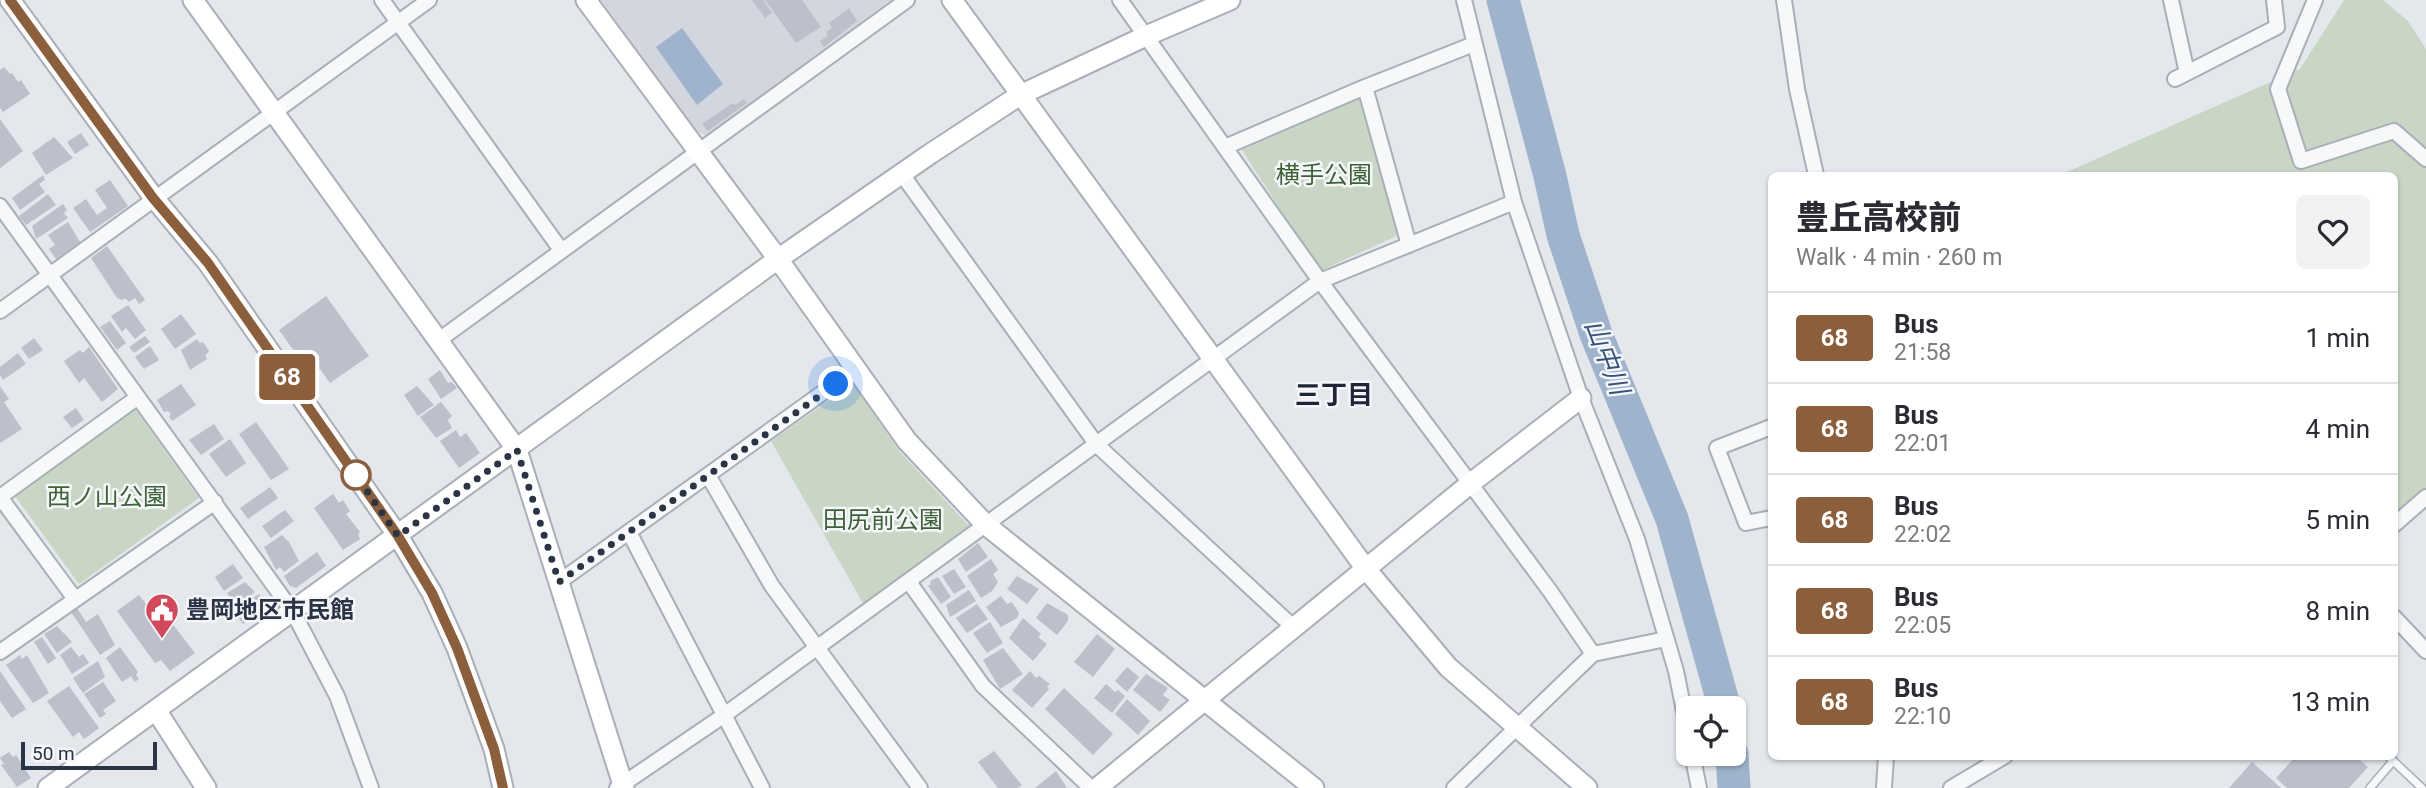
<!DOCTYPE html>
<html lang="en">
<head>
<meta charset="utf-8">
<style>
  :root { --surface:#fff; --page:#f2f2f3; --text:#2b2b33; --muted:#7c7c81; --line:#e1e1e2 }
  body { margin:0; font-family:Roboto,"Noto Sans JP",sans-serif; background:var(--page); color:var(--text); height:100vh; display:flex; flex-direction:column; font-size:26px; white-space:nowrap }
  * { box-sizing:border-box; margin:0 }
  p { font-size:23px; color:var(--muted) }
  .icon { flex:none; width:38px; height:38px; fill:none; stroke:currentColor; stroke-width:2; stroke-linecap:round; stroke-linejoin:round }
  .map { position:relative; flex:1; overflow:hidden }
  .sheet { position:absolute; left:1768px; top:172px; width:630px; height:588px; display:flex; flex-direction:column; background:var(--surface); border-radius:10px; box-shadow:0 2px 5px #0004 }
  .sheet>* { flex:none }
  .badge { padding:0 14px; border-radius:5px; font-size:24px; line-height:46px }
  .fabs { position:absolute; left:1676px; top:696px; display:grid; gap:14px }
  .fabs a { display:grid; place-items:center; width:70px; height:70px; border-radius:10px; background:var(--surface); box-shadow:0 2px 5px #0004; font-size:35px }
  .scale { position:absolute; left:21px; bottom:18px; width:136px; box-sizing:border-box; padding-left:7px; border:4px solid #2b3445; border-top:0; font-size:19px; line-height:24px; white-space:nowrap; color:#2b3445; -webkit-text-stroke:5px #f4f6f9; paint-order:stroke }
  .you { position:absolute; width:35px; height:35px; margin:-18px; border:5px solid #fff; border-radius:50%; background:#1a73e8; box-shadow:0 0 0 10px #1a73e833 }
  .map>.badge { position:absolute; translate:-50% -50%; box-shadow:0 0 0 4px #fff }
  .round { display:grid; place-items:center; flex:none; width:74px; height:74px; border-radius:10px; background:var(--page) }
  .head { display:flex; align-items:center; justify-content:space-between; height:119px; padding:0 28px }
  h1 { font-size:33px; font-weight:800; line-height:52px }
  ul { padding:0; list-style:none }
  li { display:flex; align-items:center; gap:21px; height:91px; padding:0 28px; border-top:2px solid var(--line) }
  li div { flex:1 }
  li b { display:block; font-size:26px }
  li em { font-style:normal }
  li .badge { min-width:77px; font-weight:700; text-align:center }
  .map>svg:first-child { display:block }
  .built { fill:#d2d6de }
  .green { fill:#c9d6c5 }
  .water { fill:#9fb4cc }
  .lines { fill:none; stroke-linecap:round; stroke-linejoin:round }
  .river { stroke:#9fb4cc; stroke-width:33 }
  .building { fill:#bbc0ca }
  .lane-casing { stroke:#a9aeb7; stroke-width:10 }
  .street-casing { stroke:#a9aeb7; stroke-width:18 }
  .secondary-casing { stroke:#a9aeb7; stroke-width:23 }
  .lane { stroke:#f7f8fa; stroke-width:7 }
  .street { stroke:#f7f8fa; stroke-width:14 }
  .secondary { stroke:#fff; stroke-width:19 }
  .line-casing { stroke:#fff; stroke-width:16 }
  .line { stroke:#8b5e3c; stroke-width:10 }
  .walk { stroke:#2b3445; stroke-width:7; stroke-dasharray:0 12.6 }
  .stop-dot { fill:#fff; stroke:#8b5e3c; stroke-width:3.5 }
  .labels { text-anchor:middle; stroke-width:5; stroke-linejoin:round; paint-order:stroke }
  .park-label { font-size:24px; fill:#3f6138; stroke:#f4f6f9 }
  .poi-label { font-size:24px; font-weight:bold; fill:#2b3445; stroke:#f4f6f9; text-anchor:start }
  .water-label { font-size:26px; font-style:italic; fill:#34527a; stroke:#f4f6f9 }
  .neighbourhood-label { font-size:26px; font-weight:bold; fill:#1d2536; stroke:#f4f6f9 }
</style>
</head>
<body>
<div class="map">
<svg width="2426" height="788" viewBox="0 0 2426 788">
  <rect width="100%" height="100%" fill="#e4e7ec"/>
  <path class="built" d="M601,0h290l-184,136 -13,-6z"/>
  <path class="green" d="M2344,0h39l25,21 18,28v441l-10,5 -22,20v-340h-334l240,-106z
    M1359,99l40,136 -79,36 -78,-121z
    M848,387h7l44,64 70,75v4l-105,75 -93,-164z
    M135,409l64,89 -120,86 -64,-88z"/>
  <path class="water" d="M682,28l41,56 -26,21 -41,-58z"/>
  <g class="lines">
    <path class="river" d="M1503,0l47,176 13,59 33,99 76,185 53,190
      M1732,754l2,34"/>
  </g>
  <path class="building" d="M752,0h11l9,13 -7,5z
    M765,0h37l19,27 -25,16z
    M849,8l8,13 -33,26 -4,-6 8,-5 -2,-4 6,-4 -3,-5z
    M4,67l6,7 2,-1 6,9 3,-2 9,14 -27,18 -3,-4v-38z
    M744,99l3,4 -39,28 -6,-7 31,-21 2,2z
    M0,119l23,32 -23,17z
    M81,133l8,12 -14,9 -8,-12z
    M54,137l19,21 -27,17 -14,-22z
    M43,175l2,5 -6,4 6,8 -25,18 -8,-12z
    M110,180l18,26 -38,26 -17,-24 13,-9 11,16 10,-7 -12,-18z
    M48,194l8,11 -30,20 -7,-9z
    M63,204l4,6 -3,3 4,5 -32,21 -4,-13z
    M68,222l12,20 -24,17 -7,-10 6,-4 -7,-10z
    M107,246l38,54 -6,4 -4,-6 -6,4 -4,-4 -3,2 -5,-2 -26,-40z
    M326,296l43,60 -39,27 -10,-14 -9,6 -32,-45z
    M128,305l18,25 -11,9 -9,-11 -4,4 -11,-16z
    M181,314l15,20 -21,15 -14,-20z
    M110,321l16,22 -9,7 -17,-23z
    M145,336l5,6 -16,11 -5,-6z
    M34,338l9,12 -14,9 -8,-11z
    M197,339l3,4 3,-1 6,9 -4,5 2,3 -17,11 -9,-20z
    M150,346l9,14 -15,9 -9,-12z
    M89,347l29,42 -16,13 -18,-24 -5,5 -15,-22 16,-11 3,3z
    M18,353l8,11 -23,16 -3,-5v-8z
    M440,370l8,13 4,-1 5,6 -16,11 -13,-20z
    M181,384l15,21 -24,16 -3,-5 2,-2 -3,-3 -4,1 -7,-12z
    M0,386l9,13 -5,3 18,27 -22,14z
    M417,386l17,19 -16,11 -14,-21z
    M441,402l11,14 -4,4 4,8 -16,10 -16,-21z
    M76,408l8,12 -12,8 -9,-11z
    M256,422l33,47 -18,11 -32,-46z
    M214,424l10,15 -23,16 -12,-15z
    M456,430l4,7 6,-4 14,20 -21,15 -19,-27z
    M230,439l16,24 -20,14 -17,-23z
    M270,487l8,11 -30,21 -8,-11z
    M333,494l6,9 4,-3 7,11 -4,3 14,18 -2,2 2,5 -17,11 -29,-42z
    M285,510l9,11 -23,17 -9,-12z
    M282,535l7,7 10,19 -15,11 -4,-5 -4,3 -12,-23z
    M978,543l10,14 -22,15 -8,-13z
    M317,552l9,14 -30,22 -6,-2 -6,-10z
    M991,559l7,11 -5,4 5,8 -6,9 -11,7 -14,-22z
    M233,564l10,14 -19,13 -9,-14z
    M954,569l12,18 -12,7 -12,-18z
    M1017,576l22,13 -12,15 -20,-15z
    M938,577l13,20 -10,7 -13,-18 3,-2 -1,-3z
    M245,582l10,10 -19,13 -9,-12z
    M969,590l7,11 -26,16 -4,-12z
    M259,594l9,13 -25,17 -10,-13z
    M139,595l25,32 7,-5 24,31 -25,18 -9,-11 -6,3 -38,-52z
    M1001,596l6,8 5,-2 7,11 -2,5 -16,9 -15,-20z
    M1047,603l21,12v6l-11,14 -21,-17z
    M977,604l11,15 -21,14 -11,-15z
    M77,608l9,14 12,-8 17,31 -15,10 -29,-43z
    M1023,618l18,16 -3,3 9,7 -14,17 -24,-23z
    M990,622l13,21 -16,10 -14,-20z
    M57,626l15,16 -15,11 -13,-19z
    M1097,634l18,15 -22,28 -19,-15z
    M42,637l14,21 -8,6 -14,-22z
    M71,647l8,10 4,-3 6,9 -17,11 -12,-19z
    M120,647l18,25 -2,3 3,4 -4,3 -4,-6 -9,6 -16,-24z
    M1003,648l20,26 -23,15 -17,-29z
    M20,655l2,4 5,-4 22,38 -16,10 -27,-38z
    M98,661l7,16 -22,16 -10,-15z
    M1127,667l12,10 -12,15 -12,-11z
    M0,671l26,38 -14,9 -12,-17z
    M1030,671l6,7 3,-2 11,8 -3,3 2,2 -17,19 -20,-18z
    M1146,674l22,14 -5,7 7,5 -10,12 -27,-22z
    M103,682l13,19 -13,9 3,4 -6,4 -16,-24z
    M1106,684l9,8 3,-2 7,6 -13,17 -18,-15z
    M69,686l30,42 -15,11 -5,-7 -6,5 -26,-36z
    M1064,688l49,46 -20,21 -48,-46z
    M1127,699l23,22 -12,14 -23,-21z
    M994,751l28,34 -4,3h-20l-20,-26z
    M9,752l4,5 3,-2 15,23 -14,9 -16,-22 3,-1 -4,-6z
    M2296,756h59l13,11 -19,21h-62l-11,-10z
    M2252,762l29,26h-52z
    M1056,771l11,17h-32z"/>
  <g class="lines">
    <g class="lane-casing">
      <path id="lane" d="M2388,756l34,32
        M2370,788l23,-27"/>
    </g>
    <g class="street-casing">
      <path id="street" d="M382,0l179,250
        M1120,0l200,281 230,310 43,63
        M1464,0l50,202 67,196 56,141 39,132 13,65
        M1784,0l13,89 19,86
        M2171,0l16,73
        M2315,0l-37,89 23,72 93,-30 32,28
        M2175,79l102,-52 -3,-27
        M1365,87l44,158
        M1225,147l140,-60 109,-43
        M901,173l196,272 196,182
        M0,206l293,406 44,84 34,92
        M0,311l429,-311
        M439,340l468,-340
        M1771,427l-54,21 29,75 25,-5
        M709,477l63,109 148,202
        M0,497l138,-100
        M0,497l75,102
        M2394,525l32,-28
        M629,532l133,256
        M559,582l298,-214
        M909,582l74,104 108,102
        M2394,617l32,34
        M0,652l215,-150
        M1692,754l7,34
        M617,788l106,-72 597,-435 194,-79
        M1454,788l139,-134 73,-15
        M1884,788l2,-32
        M1951,788l54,-32"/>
    </g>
    <g class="secondary-casing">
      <path id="secondary" d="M10,0l144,198 54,65 190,273 34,57 25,55 37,101 9,39
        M193,0l324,450 107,338
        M586,0l192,259 129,182 79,84 328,263
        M952,0l414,569 82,98 139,121
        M156,710l50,78
        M48,788l730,-529 152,-105 90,-59 126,-59 84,-36
        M1097,788l374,-305 110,-85"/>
    </g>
    <use href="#lane" class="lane"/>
    <use href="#street" class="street"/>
    <use href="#secondary" class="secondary"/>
  </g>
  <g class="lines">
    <g class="line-casing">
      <path id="line" d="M10,0l143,198 55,65 190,273 34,57 25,55 37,101 9,39"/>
    </g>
    <use href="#line" class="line"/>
    <path class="walk" d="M356,475l-5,-7 47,68 119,-86 42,132 277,-198"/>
  </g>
  <defs>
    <g id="civic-pin" transform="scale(1.75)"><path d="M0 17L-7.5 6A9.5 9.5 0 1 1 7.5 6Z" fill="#d1495b" stroke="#f4f6f9"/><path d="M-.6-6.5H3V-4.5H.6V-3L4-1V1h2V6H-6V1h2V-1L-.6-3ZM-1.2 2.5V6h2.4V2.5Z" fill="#fff"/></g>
  </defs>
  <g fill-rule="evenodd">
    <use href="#civic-pin" x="162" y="610"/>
  </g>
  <circle class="stop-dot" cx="356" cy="475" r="14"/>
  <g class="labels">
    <g class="park-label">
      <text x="1324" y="183">横手公園</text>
      <text x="107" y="505">西ノ山公園</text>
      <text x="883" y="528">田尻前公園</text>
    </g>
    <g class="poi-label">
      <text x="186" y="618">豊岡地区市民館</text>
    </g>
    <g class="water-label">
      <text transform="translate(1607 357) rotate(69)" y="9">山中川</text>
    </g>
    <g class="neighbourhood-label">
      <text x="1334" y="404">三丁目</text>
    </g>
  </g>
</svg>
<div class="fabs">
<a><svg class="icon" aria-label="locate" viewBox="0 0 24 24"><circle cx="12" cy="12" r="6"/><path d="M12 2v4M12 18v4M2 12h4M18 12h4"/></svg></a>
</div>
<div class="scale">50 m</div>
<div class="you" style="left:836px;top:384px"></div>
<b class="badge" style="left:287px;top:377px;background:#8b5e3c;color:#fff">68</b>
<section class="sheet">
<div class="head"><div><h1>豊丘高校前</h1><p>Walk · 4 min · 260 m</p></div><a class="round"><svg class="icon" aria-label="heart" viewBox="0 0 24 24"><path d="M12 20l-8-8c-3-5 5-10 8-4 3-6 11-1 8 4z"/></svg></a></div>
<ul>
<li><span class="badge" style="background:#8b5e3c;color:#fff">68</span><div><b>Bus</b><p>21:58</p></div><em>1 min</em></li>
<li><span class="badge" style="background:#8b5e3c;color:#fff">68</span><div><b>Bus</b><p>22:01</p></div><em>4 min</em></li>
<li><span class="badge" style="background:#8b5e3c;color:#fff">68</span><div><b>Bus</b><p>22:02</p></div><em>5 min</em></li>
<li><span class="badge" style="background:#8b5e3c;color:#fff">68</span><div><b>Bus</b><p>22:05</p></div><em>8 min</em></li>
<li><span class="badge" style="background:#8b5e3c;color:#fff">68</span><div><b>Bus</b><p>22:10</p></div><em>13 min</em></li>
</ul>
</section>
</div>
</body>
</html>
